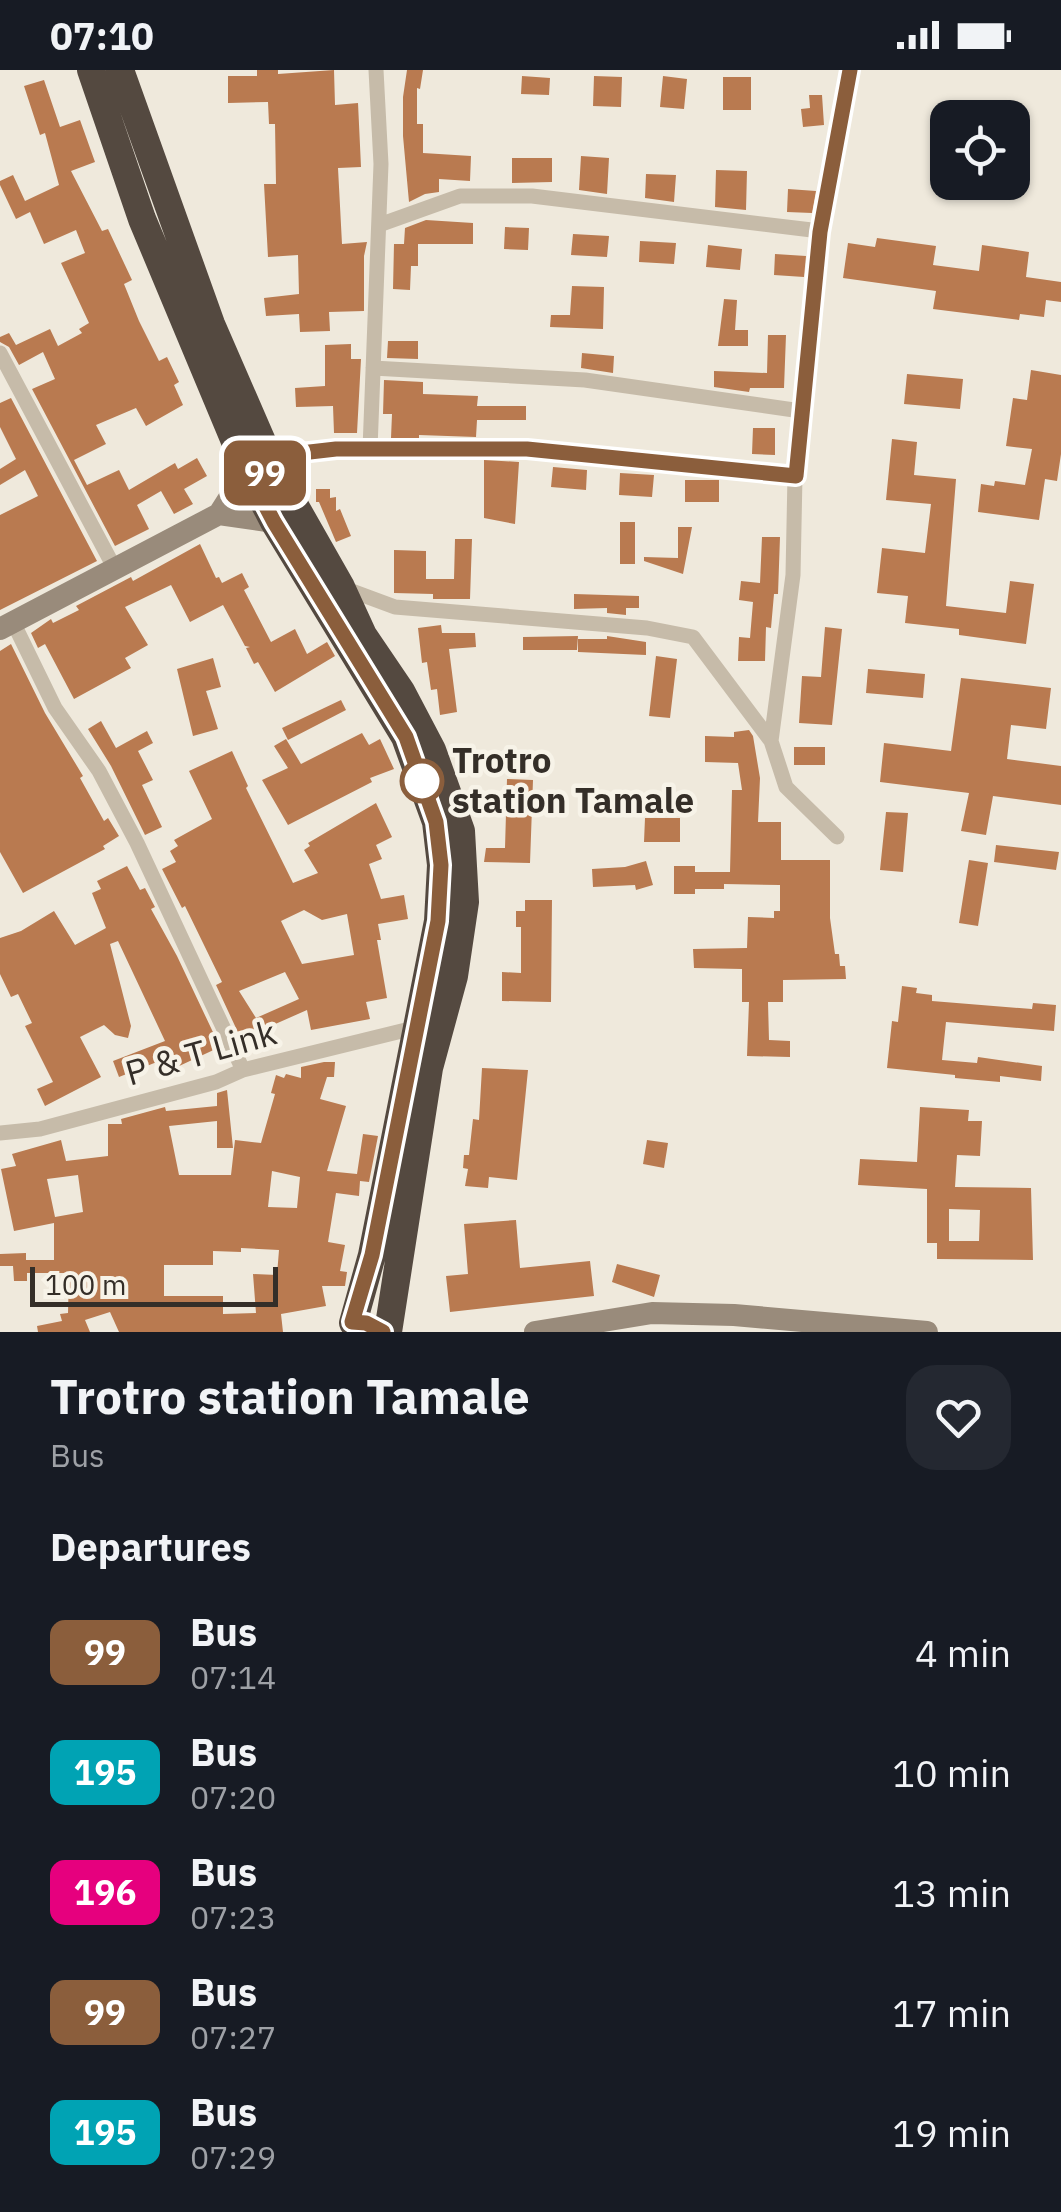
<!DOCTYPE html>
<html lang="en">
<head>
<meta charset="utf-8">
<style>
  :root { --surface:#171b24; --page:#242831; --text:#f1f3f6; --muted:#9ea1a6 }
  body { margin:0; font-family:"IBM Plex Sans",sans-serif; background:var(--page); color:var(--text); height:100vh; display:flex; flex-direction:column; font-size:38px; white-space:nowrap }
  * { box-sizing:border-box; margin:0 }
  p { font-size:32px; color:var(--muted) }
  .icon { flex:none; width:55px; height:55px; fill:none; stroke:currentColor; stroke-width:2; stroke-linecap:round; stroke-linejoin:round }
  .map { position:relative; height:1262px; overflow:hidden }
  .details { display:flex; flex-direction:column; background:var(--surface); flex:1 }
  .details>* { flex:none }
  .badge { padding:0 20px; border-radius:15px; font-size:35px; line-height:65px }
  .controls { position:absolute; left:930px; top:30px; display:grid; gap:20px }
  .controls a { display:grid; place-items:center; width:100px; height:100px; border-radius:20px; background:var(--surface); box-shadow:0 2px 8px #0004; font-size:50px }
  .scale { position:absolute; left:30px; bottom:25px; width:248px; box-sizing:border-box; padding-left:10px; border:5px solid #342e28; border-top:0; font-size:28px; line-height:35px; white-space:nowrap; color:#342e28; -webkit-text-stroke:8px #f7f3e8; paint-order:stroke }
  .map>.badge { position:absolute; translate:-50% -50%; box-shadow:0 0 0 5px #fff }
  h2 { padding:0 50px; font-size:38px; line-height:90px }
  .round { display:grid; place-items:center; flex:none; width:105px; height:105px; border-radius:30px; background:var(--page) }
  .headline { display:flex; align-items:center; justify-content:space-between; height:170px; padding:0 50px }
  h1 { font-size:48px; font-weight:700; line-height:75px }
  ul { padding:0; list-style:none }
  li { display:flex; align-items:center; gap:30px; height:120px; padding:0 50px }
  li div { flex:1 }
  li b { display:block; font-size:38px }
  li em { font-style:normal }
  li .badge { min-width:110px; font-weight:700; text-align:center }
  .status { display:flex; justify-content:space-between; align-items:center; height:70px; padding:0 50px; background:var(--surface); direction:ltr }
  .status svg { height:28px; fill:currentColor }
  .map>svg:first-child { display:block }
  .building { fill:#b97a50; fill-rule:evenodd }
  .lines { fill:none; stroke-linecap:round; stroke-linejoin:round }
  .street { stroke:#c6bba9; stroke-width:15 }
  .secondary { stroke:#998b7b; stroke-width:22 }
  .highway { stroke:#544940; stroke-width:28 }
  .line-casing { stroke:#fff; stroke-width:22 }
  .line { stroke:#8b5e3c; stroke-width:15 }
  .stop-dot { fill:#fff; stroke:#8b5e3c; stroke-width:5 }
  .labels { text-anchor:middle; stroke-width:9; stroke-linejoin:round; paint-order:stroke }
  .stop-label { font-size:35px; font-weight:bold; fill:#342e28; stroke:#f7f3e8; text-anchor:start }
  .street-label { font-size:35px; fill:#342e28; stroke:#f7f3e8 }
</style>
</head>
<body>
<div class="status"><b>07:10</b><svg viewBox="0 0 49 12"><path d="M0 12V9h3v3zM5 12V6h3v6zM10 12V3h3v9zM15 12V0h3v12zM26 1h20v11H26zM47 4h2v5h-2z"/></svg></div>
<div class="map">
<svg width="1061" height="1262" viewBox="0 0 1061 1262">
  <rect width="100%" height="100%" fill="#efe9dc"/>
  <path class="building" d="M257,0h21v4l56,-4 1,35 23,-2 3,64 -23,1 4,76 25,-2 -3,14v55l-35,1 1,19 -30,1 -1,-18 -33,2 -2,-18 35,-4 -1,-39 -30,2 -4,-73h12l-1,-60h-6l-1,-22 -40,1v-27h29z
    M407,0h16l-3,19 -3,-1v36h6v29l48,3 -1,25 -31,-2v13l-14,2 -16,8 -6,-66v-39z
    M522,6l28,2 -1,17 -28,-1z
    M594,6l28,1 -1,30 -28,-1z
    M663,6l24,3 -3,30 -24,-2z
    M723,7h28v33h-28z
    M44,10l16,47 20,-7 15,42 -24,9 31,60 6,-2 24,51 -8,4 15,37 20,40 8,-4 12,25 -5,3 9,20 -37,21 -10,-18 -40,17 10,19 -32,16 13,25 32,-15 10,20 46,-27 3,6 19,-11 10,18 -23,13 9,15 -19,10 -13,-23 -24,14 12,24 -34,17 -83,-157 23,-10 -12,-27 -24,13 -10,-18 -9,-5v-5l9,-4 7,12 34,-16 8,17 24,-13 -3,-4 10,-6 -28,-60 24,-10 -9,-23 -32,14 -14,-32 -14,7 -16,-34v-4l13,-6 12,26 34,-16 -14,-52 -5,2 -16,-49z
    M809,25h13l2,30 -21,2 -2,-18 9,-1z
    M581,86l28,2 -2,36 -28,-4z
    M512,88h40v24l-40,1z
    M716,100l31,1 -1,39 -31,-3z
    M646,104l30,1 -2,27 -29,-4z
    M788,119l28,2 -4,22 -25,-1z
    M426,150l47,3v21h-55v22h-7l-1,24 -17,-1 1,-45h10l1,-16z
    M505,157l24,1 -1,22 -24,-1z
    M573,164l36,2 -2,21 -36,-2z
    M877,168l59,8 -3,19 46,6 3,-26 47,7 -3,25 35,5v20l-15,-2 -2,17 -24,-3 -1,6 -86,-11 3,-18 -93,-13 5,-35 27,4z
    M640,171l36,2 -2,21 -35,-2z
    M708,175l34,4 -2,21 -34,-3z
    M775,184l31,2 -2,21 -30,-2z
    M572,216l32,1 -1,42 -53,-2 1,-12h19z
    M724,229l13,1 -2,30h13v16h-30z
    M768,265h18l-2,53h-34l-1,4 -35,-5v-16l53,2z
    M388,271h30v18l-31,-1z
    M351,274v15h10l-4,74h-23l-1,-27 -37,1 -1,-19 30,-2v-41z
    M582,283l32,3 -1,17 -32,-5z
    M1031,300l30,5v79l-4,27 -12,-2 -6,41 -61,-8 3,-28 13,2 1,-5 30,4 7,-36 -26,-3 7,-48 14,2z
    M907,304l56,5 -3,30 -56,-5z
    M384,310l39,2v12l55,2 -1,10h49v14h-49l-1,17 -57,-2v3h-28l1,-24h-9z
    M11,328l86,163 -97,49v-95l38,-19 -13,-26 -25,15v-16l16,-10 -16,-32v-24z
    M753,358h22v27l-23,-1z
    M892,369l25,3 -3,33 42,4 -10,127 60,7 4,-32 24,3 -8,60 -67,-9v-6l-54,-6 3,-27 -31,-3 5,-45 43,5 6,-49 -45,-4z
    M484,390l35,2 -4,62 -31,-6z
    M553,397l34,3 -1,20 -35,-3z
    M620,403l34,2 -2,22 -33,-2z
    M685,410h34v22h-34z
    M316,419h14v9l6,-1v14l4,-2 11,27 -15,6 -17,-40h-3z
    M620,452h15v42h-15z
    M678,457h14l-9,47 -39,-13v-4l34,1z
    M762,467h18l-2,57h-4l-3,34 -5,-1 -1,34h-27l1,-24 11,1 3,-36 -14,-2 2,-19 19,2z
    M455,469h17l-2,60h-37v-5l-39,-1v-43l32,1v28h28z
    M200,474l16,34 3,-1 3,6 20,-10 7,14 -5,3 27,52 24,-13 12,25 20,-12 8,14 -60,36 -17,-30 -4,2 -8,-16 4,-1 -5,-1 -22,-41 -33,17 -19,-37 -46,22 23,38 -23,13 6,10 -57,31 -29,-55 -7,4 -7,-15 20,-14 2,4 26,-13 -3,-4 55,-29 2,4z
    M574,524l65,2v12h-13v7l-19,-2v-5l-33,1z
    M441,555l1,8h33l1,14 -27,2 8,63 -17,3 -3,-26 -6,1 -4,-28 -5,1 -4,-35z
    M825,557l17,2 -10,96 -33,-2 3,-47 19,1z
    M578,566l-1,14h-54v-13z
    M607,566l39,6v13l-68,-3v-13h29z
    M11,574l34,69 38,63 -3,2 24,43 4,-3 11,18 -16,10 2,3 -82,44 -23,-41v-201z
    M656,586l21,3 -7,59 -21,-2z
    M213,588l8,29 -15,4 12,38 -25,7 -16,-67z
    M868,599l57,5 -2,24 -57,-5z
    M961,608l90,10 -5,41 -35,-4 -4,34 54,7v39l-68,-9 -7,39 -25,-4 8,-38 -89,-11 4,-39 67,8z
    M341,630l5,10 -58,30 -6,-12z
    M101,651l15,27 31,-17 6,12 -15,8 15,29 -11,5 20,42 -17,8 -34,-69 -23,-37z
    M749,660l4,6 7,42 -2,44h23v38h49v58l5,36h4l1,12h5l1,13 -63,1v22h-15l1,38 21,1v16l-43,-1 2,-54h-7v-33l-48,-1 -1,-19 54,-1 1,-31 26,1v-7h6v-26l-56,-1v5h-29v5h-21v-28h21v6h35l2,-82h10l-4,-27 -33,-1v-26l29,1v-5z
    M362,663l7,12 11,-6 14,30 -24,9 2,4 -84,43 -26,-45 26,-12 -14,-22 12,-7 15,25z
    M794,677h31v18h-31z
    M232,681l16,35 -2,2 47,95 25,-10 -14,-23 6,-4 -2,-3 68,-40 16,34 -16,8 6,14 -13,5 12,35 23,-4 4,24 -30,5 3,16h-4l10,58 -21,4 4,17 -59,11 -4,-20 -52,23 7,14 -14,7 -32,-69 6,-3 -37,-76 -3,2 -20,-39 14,-7 -6,-11 8,-5 -4,-6 38,-21 -23,-48zM304,840l18,10 25,-6 7,41 -52,9 -21,-43zM285,902l14,27 -43,19 -17,-27z
    M507,709l26,1 -3,83 -46,-1 2,-14h19z
    M886,742l22,1 -5,59 -23,-2z
    M645,748h35v24h-36z
    M996,775l63,7 -3,18 -62,-8z
    M969,790l19,3 -10,63 -19,-3z
    M646,791l7,24 -17,5 -1,-5 -42,2 -1,-18 33,-2z
    M127,796l13,24 5,-2 10,19 -4,2 26,47 43,91 -43,20 -5,-11 -53,21 -6,-16 52,-20 -47,-100 -8,3 21,82 -3,12 -13,-3 -11,-10 -24,12 21,40 -56,29 -8,-17 16,-7 -28,-56 7,-3 -14,-29 -7,3 -11,-23v-36l21,-7 33,-20 21,34 31,-17 -14,-35 9,-4 -4,-8z
    M525,830h27l-1,102 -49,-1v-29l19,1v-46h-5v-16h9z
    M902,916l15,2 -1,5 16,2v6l100,8 1,-6 23,2 -2,26 -108,-9 -4,38 35,3 1,-6 64,9 -1,15 -41,-5v6l-45,-4v-3l-68,-7 5,-47 6,1z
    M324,992h11l-1,15h-7l-7,22 26,7 -19,65 30,3 6,-40 15,2 -9,46 -9,-1 -1,15 -23,-3 -8,49 17,3 -5,26 7,1 -2,14h-23l4,20 -45,8 2,18h-164l-9,-20 -25,8 5,12h-52l-1,-6 25,-5 -2,-7 8,-1 1,-40h-42v8h-13l-1,-15h-13v-12l26,-1v7h28v-37l-40,8 -13,-62 15,-3 -4,-12 49,-14 5,21 42,-5v-32h14l-1,-5 44,-12 1,4 51,-5v-13l10,-3 6,58h-16v-27l-48,5 10,49h52l4,-35 26,3 14,-49 -4,-1 5,-18 8,3 2,-4 15,4v-11zM272,1101l28,6 -3,31 -29,-1zM78,1105l5,37 -28,5 -8,-38zM241,1178l38,2 -2,25 -24,-1 3,39 -33,1v-18h-59v-31h49v-14l28,1z
    M482,998l46,2 -11,110 -28,-3 -1,11 -23,-2 3,-17 -5,-1 1,-13h5l4,-36 6,1z
    M920,1037l49,3 -1,11h14l-2,35 -23,-1 -2,32 76,1 2,72 -96,-1v-16h-10v-54l-69,-4 2,-26 57,3zM949,1139l31,1 -1,31h-30z
    M647,1070l21,3 -4,25 -21,-4z
    M516,1150l4,48 70,-7 4,35 -144,16 -4,-36 22,-2 -4,-50z
    M617,1194l43,11 -6,22 -42,-15z"/>
  <g class="lines">
    <path class="street" d="M379,155l81,-29h72l288,35
      M0,283l115,216
      M373,298l212,12 216,31
      M370,379l11,-285 -5,-94
      M274,399l27,-16 35,-4h191l268,27
      M341,517l54,20 252,21 46,9 78,104
      M13,552l42,86 44,63 38,72 106,227
      M837,767l-51,-50 -15,-46 22,-166 2,-99 25,-245 30,-161
      M0,1063l40,-4 176,-47 27,-12 175,-43"/>
    <path class="secondary" d="M219,444l55,8
      M0,559l219,-115 28,-44
      M535,1262l117,-19 82,2 193,17"/>
    <path class="highway" d="M91,0l51,149 105,251 27,52 131,215 31,85 5,43 -3,56 -66,334 -19,68
      M120,0l91,254 63,145 67,118 22,48 38,56 31,59 29,81 4,71 -11,74 -25,92 -41,264"/>
  </g>
  <g class="lines">
    <g class="line-casing">
      <path id="line" d="M383,1262l-17,-9 -14,-1 20,-67 66,-334 3,-56 -5,-43 -30,-85 -132,-215 -22,-42 49,-27 35,-4h191l269,27 24,-244 30,-162"/>
    </g>
    <use href="#line" class="line"/>
  </g>
  <circle class="stop-dot" cx="422" cy="711" r="20"/>
  <g class="labels">
    <g class="stop-label">
      <text x="452" y="703">Trotro<tspan x="452" dy="40">station Tamale</tspan></text>
    </g>
    <g class="street-label">
      <text transform="translate(201 983) rotate(-16)" y="12">P &amp; T Link</text>
    </g>
  </g>
</svg>
<div class="controls">
<a><svg class="icon" aria-label="locate" viewBox="0 0 24 24"><circle cx="12" cy="12" r="6"/><path d="M12 2v4M12 18v4M2 12h4M18 12h4"/></svg></a>
</div>
<div class="scale">100 m</div>
<b class="badge" style="left:265px;top:403px;background:#8b5e3c;color:#fff">99</b>
</div>
<section class="details">
<div class="headline"><div><h1>Trotro station Tamale</h1><p>Bus</p></div><a class="round"><svg class="icon" aria-label="heart" viewBox="0 0 24 24"><path d="M12 20l-8-8c-3-5 5-10 8-4 3-6 11-1 8 4z"/></svg></a></div>
<h2>Departures</h2>
<ul>
<li><span class="badge" style="background:#8b5e3c;color:#fff">99</span><div><b>Bus</b><p>07:14</p></div><em>4 min</em></li>
<li><span class="badge" style="background:#00a3b4;color:#fff">195</span><div><b>Bus</b><p>07:20</p></div><em>10 min</em></li>
<li><span class="badge" style="background:#e6007e;color:#fff">196</span><div><b>Bus</b><p>07:23</p></div><em>13 min</em></li>
<li><span class="badge" style="background:#8b5e3c;color:#fff">99</span><div><b>Bus</b><p>07:27</p></div><em>17 min</em></li>
<li><span class="badge" style="background:#00a3b4;color:#fff">195</span><div><b>Bus</b><p>07:29</p></div><em>19 min</em></li>
</ul>
</section>
</body>
</html>
